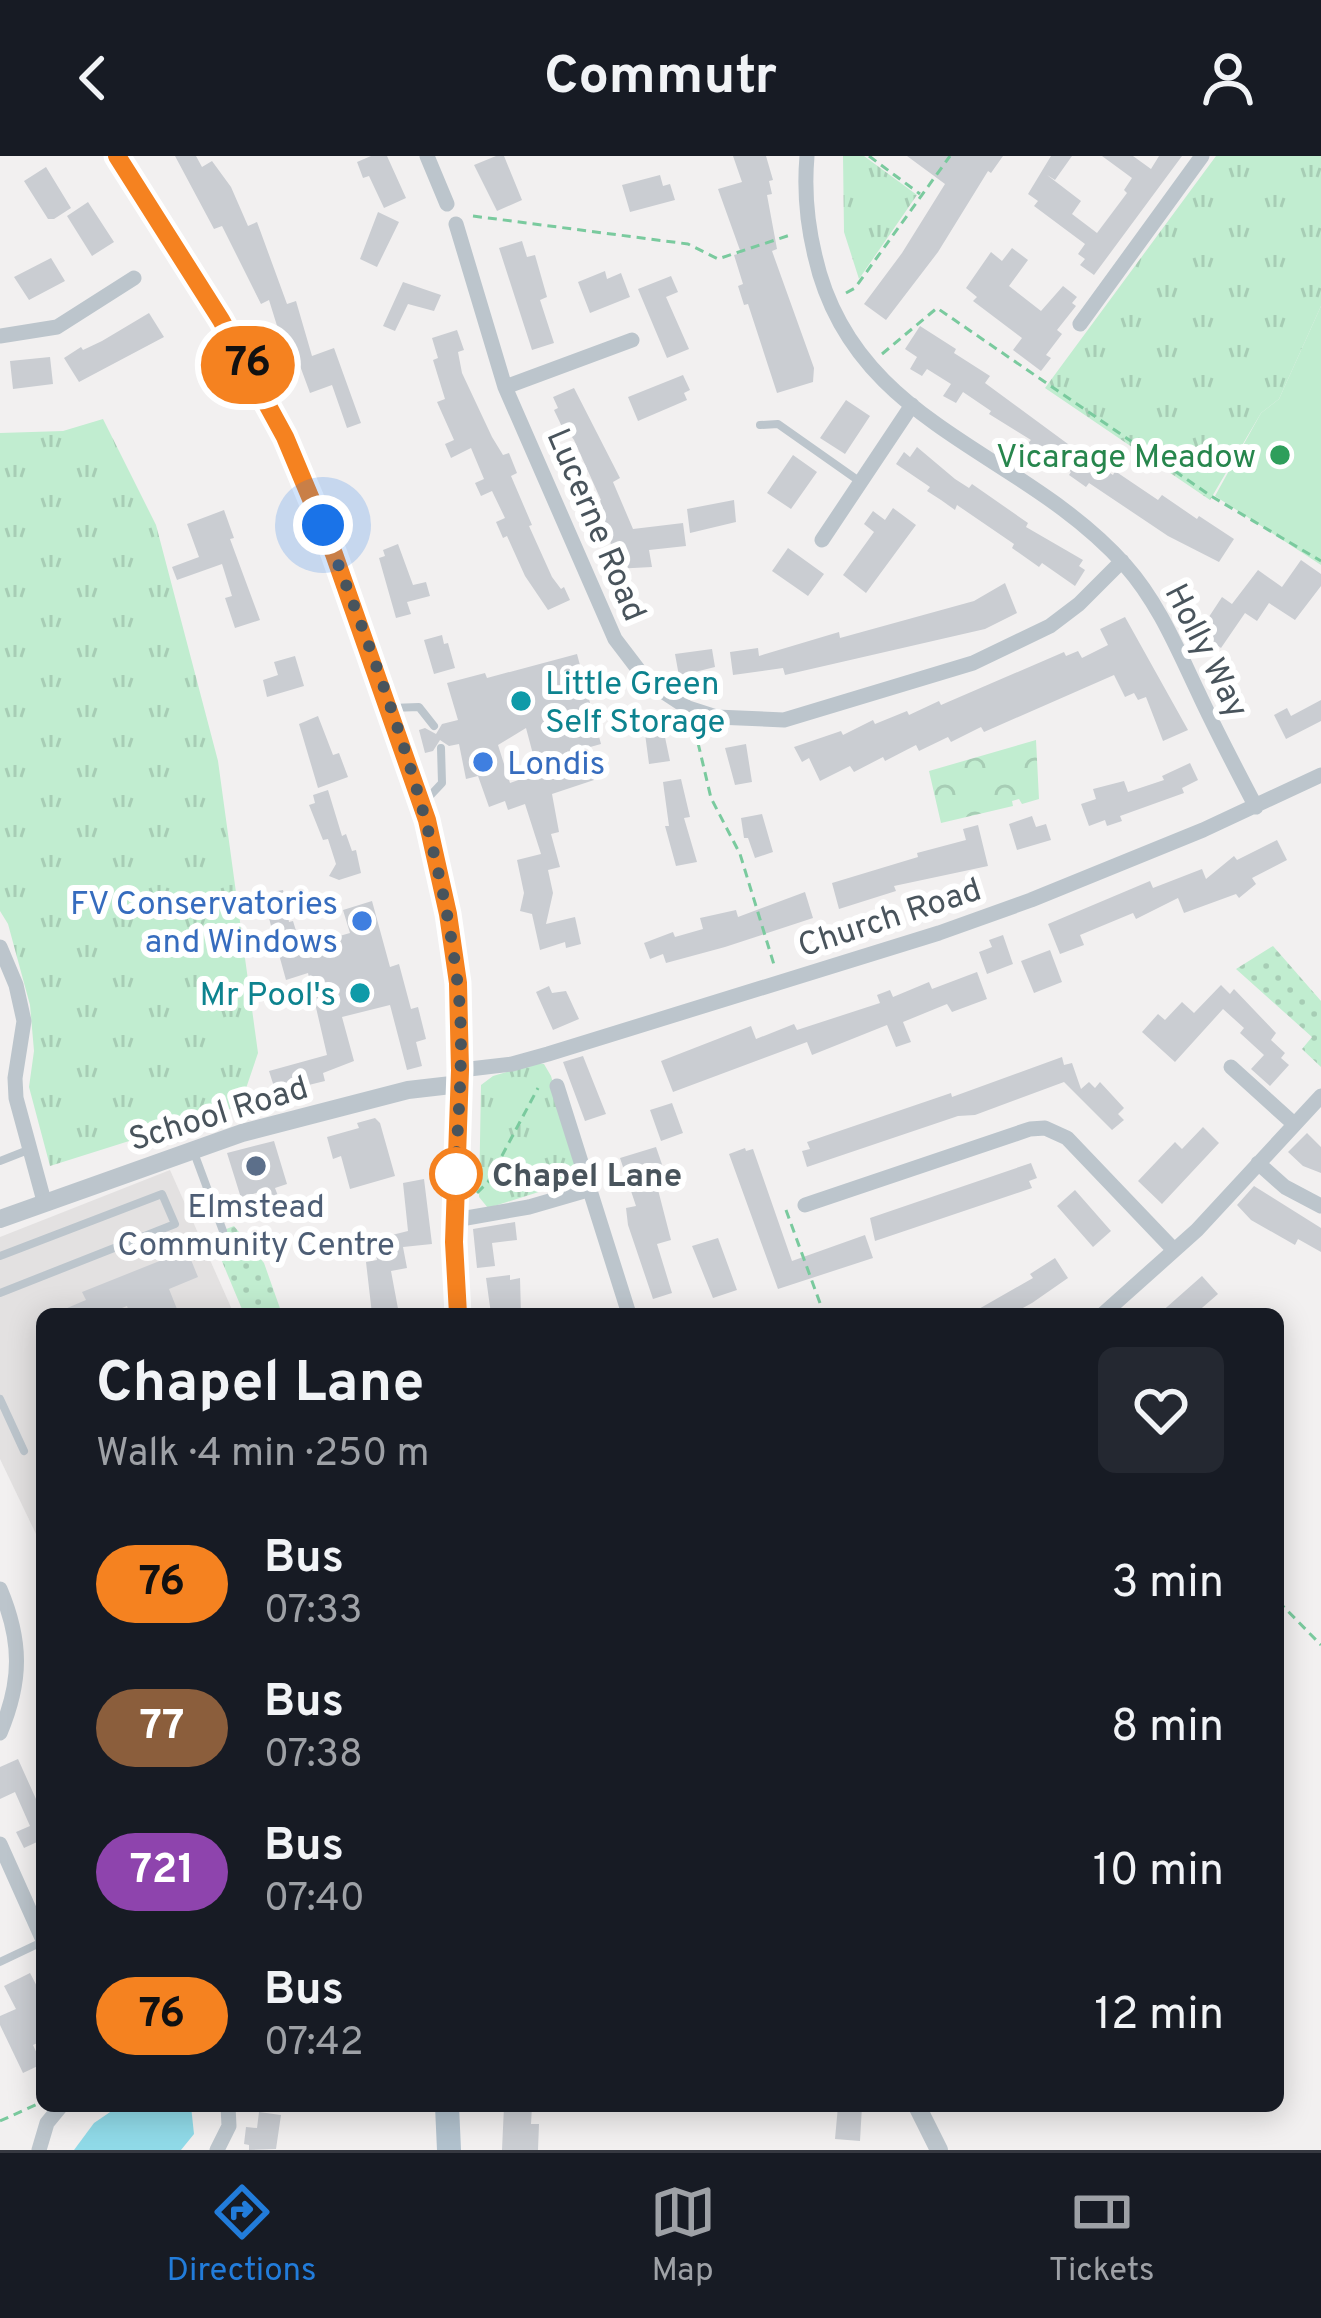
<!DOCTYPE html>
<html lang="en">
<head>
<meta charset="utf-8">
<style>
  :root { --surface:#171b24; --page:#242831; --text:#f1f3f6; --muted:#9ea1a6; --line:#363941; --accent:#227cda }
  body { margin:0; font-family:Overpass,sans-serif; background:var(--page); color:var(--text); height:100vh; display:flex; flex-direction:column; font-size:45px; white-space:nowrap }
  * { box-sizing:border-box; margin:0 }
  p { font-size:39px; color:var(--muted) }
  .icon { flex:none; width:66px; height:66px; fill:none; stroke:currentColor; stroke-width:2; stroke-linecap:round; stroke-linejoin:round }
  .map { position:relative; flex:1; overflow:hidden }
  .drawer { position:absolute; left:36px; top:1152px; width:1248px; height:804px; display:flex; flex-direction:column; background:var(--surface); border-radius:18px; box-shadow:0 6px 30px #0003 }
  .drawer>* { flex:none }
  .badge { padding:0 24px; border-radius:39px; font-size:42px; line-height:78px }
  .you { position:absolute; width:60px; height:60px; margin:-30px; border:9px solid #fff; border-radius:50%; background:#1a73e8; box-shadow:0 0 0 18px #1a73e833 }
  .map>.badge { position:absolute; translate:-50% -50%; box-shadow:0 0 0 6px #fff }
  .round { display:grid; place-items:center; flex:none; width:126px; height:126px; border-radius:18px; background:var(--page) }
  .headline { display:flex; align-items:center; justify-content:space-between; height:204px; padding:0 60px }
  h1 { font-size:57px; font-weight:700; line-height:90px }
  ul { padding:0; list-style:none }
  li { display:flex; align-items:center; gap:36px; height:144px; padding:0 60px }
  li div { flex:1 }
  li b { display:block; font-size:45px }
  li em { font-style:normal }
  li .badge { min-width:132px; font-weight:700; text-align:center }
  header { display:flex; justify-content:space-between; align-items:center; height:156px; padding:0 60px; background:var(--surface); font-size:54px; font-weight:700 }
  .dock { display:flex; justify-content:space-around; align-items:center; height:168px; border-top:3px solid var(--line); background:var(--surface); font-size:33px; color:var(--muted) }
  .dock a { display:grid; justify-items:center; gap:6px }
  .dock .on { color:var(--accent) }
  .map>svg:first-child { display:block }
  .education { fill:#e3e1e1 }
  .grass { fill:url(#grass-tufts) }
  .forest { fill:url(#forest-crowns) }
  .park { fill:url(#park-dots) }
  .pitch { fill:#c1edd0 }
  .water { fill:#90dae8 }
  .building { fill:#cacdd2; fill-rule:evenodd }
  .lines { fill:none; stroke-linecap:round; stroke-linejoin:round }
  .path { stroke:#7aca9e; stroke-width:3; stroke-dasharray:9 6; stroke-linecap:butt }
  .service { stroke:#bcc5cc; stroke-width:8 }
  .minor { stroke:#bcc5cc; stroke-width:15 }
  .tertiary { stroke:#bcc5cc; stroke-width:18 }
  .primary { stroke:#b1c1cd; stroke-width:24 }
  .line-casing { stroke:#fff; stroke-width:27 }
  .line { stroke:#f58220; stroke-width:18 }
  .walk { stroke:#49545c; stroke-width:12; stroke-dasharray:0 21.6 }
  .leisure-dot { fill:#2e9e5b; stroke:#fff; stroke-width:4.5 }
  .culture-dot { fill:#0f9aa8; stroke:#fff; stroke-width:4.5 }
  .shop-dot { fill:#3f7fe0; stroke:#fff; stroke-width:4.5 }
  .service-dot { fill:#5c6f8a; stroke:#fff; stroke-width:4.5 }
  .stop-dot { fill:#fff; stroke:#f58220; stroke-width:6 }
  .labels { text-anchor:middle; stroke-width:12; stroke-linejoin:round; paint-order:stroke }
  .leisure-label { font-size:33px; fill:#27864d; stroke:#fff; text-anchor:end }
  .street-label { font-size:33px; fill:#49545c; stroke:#fff }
  .culture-label { font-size:33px; fill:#0d838f; stroke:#fff; text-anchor:start }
  .shop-label { font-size:33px; fill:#366cbe; stroke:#fff; text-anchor:start }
  .stop-label { font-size:33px; font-weight:bold; fill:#49545c; stroke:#fff; text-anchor:start }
  .service-label { font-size:33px; fill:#4e5e75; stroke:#fff }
</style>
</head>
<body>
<header><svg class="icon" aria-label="back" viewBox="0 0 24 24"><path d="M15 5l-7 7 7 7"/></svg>Commutr<svg class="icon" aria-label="person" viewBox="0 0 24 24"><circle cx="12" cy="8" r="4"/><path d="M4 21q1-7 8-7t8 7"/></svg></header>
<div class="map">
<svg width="1321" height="1994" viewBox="0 0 1321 1994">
  <defs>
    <pattern id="grass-tufts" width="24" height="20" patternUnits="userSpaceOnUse" patternTransform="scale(3)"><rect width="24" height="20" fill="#c1edd0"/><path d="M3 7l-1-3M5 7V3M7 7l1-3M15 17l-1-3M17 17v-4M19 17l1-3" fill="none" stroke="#a7cdb5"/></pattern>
    <pattern id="forest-crowns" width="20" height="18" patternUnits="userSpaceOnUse" patternTransform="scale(3)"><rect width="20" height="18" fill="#c1edd0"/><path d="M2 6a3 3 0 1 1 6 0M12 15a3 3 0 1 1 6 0" fill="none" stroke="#a7cdb5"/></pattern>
    <pattern id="park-dots" width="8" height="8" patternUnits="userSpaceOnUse" patternTransform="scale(3)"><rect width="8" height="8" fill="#c1edd0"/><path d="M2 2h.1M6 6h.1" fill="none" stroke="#a7cdb5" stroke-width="1.8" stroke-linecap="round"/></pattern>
  </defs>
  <rect width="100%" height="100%" fill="#f2f0f0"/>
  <path class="education" d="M170,1014l64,144h-192v217l-6,3 -36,-75v-222z"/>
  <path class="grass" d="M843,0h21l53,39 -58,84 -15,-47z
    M1216,0h105v150l-42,93 -18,14 -51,87 -165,-112z
    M103,263l53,106 62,236 40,292 -18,53 -190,60 -21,-79 5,-36 -4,-46 -22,-81 -8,-13v-478l63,-2z
    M538,907l6,1 7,12 28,98 -12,9 -79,25 -9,-11 2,-112 12,-9z"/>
  <path class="forest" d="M1036,584l3,59 -17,5 -3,-5 -7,2 1,5 -72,17 -12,-52z"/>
  <path class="park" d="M1273,790l48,55v66l-19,-18 10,-12 -76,-68z
    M234,1070l30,37 18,51h-38l-33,-79z"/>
  <path class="pitch" d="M1321,150v259l-106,-69 46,-83 18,-14z"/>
  <path class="water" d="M119,1950h72l3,28 -13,16h-107l20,-27z"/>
  <path class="building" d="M175,0h21l6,11 10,-6 19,26 17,39 9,-4 30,82 9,-3 16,55 22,-8 27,75 -14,5 -15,-43 -22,8 -14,-38 -9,3 -18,-58 -8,4 -39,-78 -8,3z
    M371,0h16l19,42 -22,10 -15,-32 -6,2 -6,-16z
    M496,0h8l18,44 -25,11 -23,-46z
    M733,0h33l7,24 -4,1 3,13 -5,1 10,54 -5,2 42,117 -1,14 -36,11 -29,-89 -4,1 -6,-19 5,-2 -9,-29 7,-2 -23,-64 24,-7z
    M907,0h96l-12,17 -3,-2 -50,81 -52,68 -22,-16 38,-51 43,-69z
    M1051,0h21l-17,24 -8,-5 34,26 -9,13 25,19 30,-40 -3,-3 8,-12 -30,-22h31l18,13 8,-13h23l-88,119 -14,-10 5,-6 -7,-5 7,-10 -51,-38 4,-5 -10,-7z
    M46,11l25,41 -17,11h-6l-24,-38z
    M660,19l3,11 7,-2 5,16 -45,12 -8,-27z
    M88,46l26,40 -22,14 -25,-40z
    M378,56l21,10 -22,45 -17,-8z
    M522,85l5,16 8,-2 12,42 -7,3 14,43 -22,7 -33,-102z
    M1012,92l16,12 -19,26 32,25 22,-25 14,11 -5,6 4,3 -19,24 5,4 -16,21 5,3 -10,13 -28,-21 9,-12 -49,-37 4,-4 -11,-9 25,-36 11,9z
    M51,102l14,23 -36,19 -15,-23z
    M605,115l2,8 14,-6 9,24 -40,16 -12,-31z
    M671,120l7,16 -12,5 23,52 -22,9 -29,-69z
    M403,126l38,13 -7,16 -26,-7 -13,27 -12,-5z
    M149,157l15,24 -85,45 -15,-24 17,-11 2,3 19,-9z
    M920,170l36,23 -2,4 36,23 -5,7 106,78 22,14 2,-4 43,29 4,-5 35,24 2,-3 35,23 -15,23 -51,-26 -79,-53 -3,4 -17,-12 2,-3 -43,-29 3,-3 -42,-26 2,-3 -28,-19 -7,11 -13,-7 8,-12 -24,-15 -5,7 -12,-7 7,-12 -12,-8z
    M457,174l7,20 -6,2 4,21 30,64 11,18 6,-2 8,20 -6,3 21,49 -3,1 23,51 9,12 3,-2 6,13 -22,10 -23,-34 -18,-40 -4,2 -7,-16 9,-4 -13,-27 -11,5 -6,-13 9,-4 -13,-31 -20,10 -6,-14 9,-4 -17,-38 8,-3 -12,-39 5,-2 -6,-20z
    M50,201l3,27 -40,5 -3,-28z
    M683,219l7,15 -6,3 3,7 -49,21 -10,-24z
    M574,232l46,90 -7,4 20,47 50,-6 3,23 -37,4 3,17 -38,2 -4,-30 -13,-37 4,-2 -27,-60 -7,-10 -3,1 -10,-21 4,-2 -5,-11z
    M846,244l24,16 -25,38 -25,-16z
    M917,291l38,32 14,9 3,-4 56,39 -2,4 57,33 -4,6 6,4 -10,16 -33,-23 -3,4 -27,-19 2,-4 -57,-39 -2,5 -14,-10 -14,-9 3,-4 -34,-23 8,-12 6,5z
    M793,299l24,17 -26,37 -24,-16z
    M734,344l2,22 -46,11 -3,-24z
    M893,352l23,17 -50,68 -23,-18 31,-43 -10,-8 9,-13 12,9z
    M224,354l10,28 -4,1 30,81 -25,8 -10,-30 7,-2 -10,-32 -45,16 -5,-13 27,-10 -12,-33z
    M398,388l15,41 13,-3 4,14 -23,6 4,12 -15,4 -17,-60 6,-2 -2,-6z
    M788,392l36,26 -16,22 -36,-25z
    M1301,404l20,14v12l-26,34 -26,-17 -12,18 -12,-8 -24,35 -22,-16 23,-35 10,7 26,-34 24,17z
    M1005,427l12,30 -32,16 -200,46 -2,-7 -50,7 -3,-23 28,-4 1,8 80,-24 1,6 134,-37z
    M1125,461l63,113 -25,11 -17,-44 -8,3 -4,-7 -9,4 -11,-22 -130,57 -3,-5 -30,15 -3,-5 -29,14 -3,-6 -31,16 -2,-4 -29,15 -4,-6 -30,15 -11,-23 -7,4 -8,-15 47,-16 2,4 30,-15 2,4 32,-13 2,4 30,-14 2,4 123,-53 2,4 12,-5 4,7 26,-13 -8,-16z
    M442,479l2,9 4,-1 7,25 -21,6 -10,-34z
    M712,493l3,18 -36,9 -4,-22z
    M577,498l24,90 -18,5 11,31 -42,14 7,38 -8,2 9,33 -12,3 5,23 -7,31 29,-7 6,27 -15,4 -1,-6 -25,8 -8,-36 -12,-3 4,-18 -7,-33 24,-6 -16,-50 -17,6 -3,-9 -16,6 -11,-31 -12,3 -7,-35 -10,2 -9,-6 -7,11 -8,2 -6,-23 6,-2 11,6 6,-10 16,-4 -11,-37 38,-10 2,5zM526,572l12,45 -28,10 -12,-38z
    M295,500l9,30 -37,11 -4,-17 15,-5 -4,-13z
    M1321,544v21l-35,18 -12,-24 13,-7 4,8z
    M318,560l15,39 6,-2 9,24 -30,11 -19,-64z
    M662,567l8,38 -21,3 -5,-38z
    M746,588l6,38 -17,3 -10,-37z
    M1190,607l8,17 -16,8 2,5 -64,23 2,5 -15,5 -2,-6 -16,6 -8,-22 15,-5 -3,-10 31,-8 4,11 36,-12 -2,-4z
    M681,623l9,38 -6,1 13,44 -21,4 -11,-40h4l-6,-44z
    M328,634l14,46 4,-2 6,17 4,-1 5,23 -22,7 -10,-4 7,-12 -8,-25 -5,1 -14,-35 6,-2 -2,-8z
    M762,658l11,38 -18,6 -7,-20h-4l-3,-20z
    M1032,660l4,11 10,-3 5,16 -34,10 -8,-26z
    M978,669l10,41 -94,20 2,5 -57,18 -7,-26 86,-26 -1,-4 49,-13 -3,-11z
    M1277,684l10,20 -35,18 4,6 -17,14 -3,-4 -52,19 -6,-15 -42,21 -3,-6 -53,22 4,10 -24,9 -12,-30 102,-43 3,7 49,-19 4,10 28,-23 3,4z
    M283,734l6,32 4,-1 8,26 49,-14 -7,-23 29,-9 18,66 9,-3 12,45 7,-2 8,32 -10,3 6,24 -15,4 -17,-65 -48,12 12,44 -31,12 2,8 -49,12 -7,-22 58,-16 -19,-82 -22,7 -19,-69 -10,2 -3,-18z
    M805,736l8,26 -88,29 -59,16 -3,-9 -13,5 -6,-16 29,-11 2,5 28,-8 -3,-11 36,-8 2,7z
    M1003,779l10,29 -26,10 -8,-22 13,-5 -3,-7z
    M1050,794l12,32 -28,11 -13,-32z
    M977,816l10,27 -35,13 -5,-8 -44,18 8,20 -15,5 -9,-22 -75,30 -5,-13 -134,50 -12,-31 90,-35 5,13 38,-15 3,6 83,-27 -3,-8 13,-5 3,7 36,-15 3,7z
    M1221,829l9,9 4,-5 42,44 -5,7 14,13 -4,5 8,7 -19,21 -19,-17 13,-14 -24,-22 4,-5 -21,-19 -48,53 -33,-30 16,-18 7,6 17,-18 12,11z
    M549,830l3,7 14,-2 13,28 -26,11 -17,-38z
    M583,900l23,58 -21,7 -22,-59z
    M1062,901l2,8 8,-2 9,26 8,-7 6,6 5,-6 24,26 -6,6 6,6 -12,10 -48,-48 -89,33 -17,1 -151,51 -5,-16 8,-2 -3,-7 144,-49 1,4z
    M672,947l11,30 -22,8 -11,-31z
    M375,962l5,5 15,53 -45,13 -9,-33 -8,3 -6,-22 32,-9 -2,-5z
    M1203,971l16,16 -57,61 -24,-23 37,-39 7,7z
    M1307,977l14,14v26l-18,-7 -15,-14z
    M274,985l13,43 -12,4 3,8 -16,5 -3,-9 -18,6 -14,-45z
    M656,991l11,32 -11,3 15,58 -14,4 15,49 -19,6 -25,-74 -2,-17 10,-2 -16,-48z
    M745,992l1,3 7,-2 39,112 73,-26 8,23 -95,31 -49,-135z
    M1031,1007l6,15 -8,3 3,7 -157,53 -5,-23z
    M424,1023l8,65 -29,3 4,21 -16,3 8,43h-27l-6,-52 11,-2 -2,-11 -10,1 -1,-8 44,-11 -5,-48z
    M1254,1030l67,42v24l-23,-13 -3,6 -44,-25 -14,-15z
    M1075,1034l36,41 -18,16 -36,-41z
    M515,1066l2,18 -25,3 3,23 -18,2 -4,-39z
    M718,1082l19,52 -24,8 -21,-52z
    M187,1094l11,27 -29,12 10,25h-49l-3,-8 -20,8h-54l33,-14 -4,-8z
    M1055,1102l13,20 -36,25 -20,11h-42l63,-36 -3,-4z
    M510,1119v5l10,-2 1,36h-30l-5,-36z
    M1202,1120l16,18 -23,20h-36z
    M18,1603l18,40 6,-2v56l-5,-11 -13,6 -8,-16 14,-6 -15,-34 -15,7v-32z
    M30,1817l12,23v45l-9,4 9,19 -19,9 -23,-48v-9l16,-7 -12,-23z
    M504,1950h28l-1,18h8l-1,26h-36z
    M838,1950h24l-2,35 -25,-2z
    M259,1956l22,3 -5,34 -27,1v-5l-5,-1 2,-17 11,1z"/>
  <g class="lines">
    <path class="path" d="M869,0l51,38
      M473,60l215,28 30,15 72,-24
      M846,137l9,-5 95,-132
      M882,198l55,-46 274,188 110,65
      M698,572v15l13,55 29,56 35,114
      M477,1037l11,-11 50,-94
      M786,1054l38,104
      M1278,1445l43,44
      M0,1965l42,-19"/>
    <path class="service" d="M760,269l18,-1 81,57
      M391,552l28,-1 15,19
      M426,644l16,-17 -1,-35
      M193,994l30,81
      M0,1005l28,-11
      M0,1100l162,-62 13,30 -175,69
      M0,1243l24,52
      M0,1806l42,-20"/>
    <path class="minor" d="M427,0l20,48
      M807,0c-3,34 0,67 8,100 38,170 207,193 310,309 33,37 52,83 73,127 18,39 38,77 58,115
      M456,68l49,163 110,252 32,42 41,27 28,9 68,3 189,-57 77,-37 29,-22 43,-43
      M1080,168l122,-168
      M0,180l57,-9 77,-49
      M505,231l127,-47
      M822,384l90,-135
      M0,791l16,38 8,36 -9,57 1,20 28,103
      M1231,911l63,57
      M461,914l51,-6 36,-10 391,-121 92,-33 172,-70 118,-55
      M557,930l72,228
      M1258,1007l27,24 36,19
      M805,1049l225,-76 15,-1 22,10 107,112
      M455,1064l74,-13 62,-18
      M1103,1158l94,-84 124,-134
      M0,1433c22,52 22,92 0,144
      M0,1688l42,94
      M39,1994l8,-27 14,-17
      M217,1994l12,-24 -1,-20"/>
    <path class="tertiary" d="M0,1063l242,-86 166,-43 52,-6
      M917,1950l22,44"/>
    <path class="primary" d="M117,0l104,164 64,117 49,116 93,267 21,94 10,69 3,87 -7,172 4,72
      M447,1950l2,44"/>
  </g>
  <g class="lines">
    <g class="line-casing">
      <path id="line" d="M117,0l104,164 64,117 49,117 93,266 21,94 10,69 2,87 -6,172 4,72"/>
    </g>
    <use href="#line" class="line"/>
    <path class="walk" d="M323,369c57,147 115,297 134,454 9,69 0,140 -2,210l1,-15"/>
  </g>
  <circle class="leisure-dot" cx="1280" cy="299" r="12"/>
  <g class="culture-dot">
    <circle cx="521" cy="545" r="12"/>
    <circle cx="360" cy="837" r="12"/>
  </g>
  <g class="shop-dot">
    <circle cx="483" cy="606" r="12"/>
    <circle cx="362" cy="765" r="12"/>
  </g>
  <circle class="service-dot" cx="256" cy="1010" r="12"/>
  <circle class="stop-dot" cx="456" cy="1018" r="24"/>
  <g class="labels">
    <g class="leisure-label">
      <text x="1256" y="311">Vicarage Meadow</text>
    </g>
    <g class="street-label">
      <text transform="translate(598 368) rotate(67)" y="12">Lucerne Road</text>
      <text transform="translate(1208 494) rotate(63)" y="12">Holly Way</text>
      <text transform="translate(889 760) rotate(-18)" y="12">Church Road</text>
      <text transform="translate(218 956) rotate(-17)" y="12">School Road</text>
    </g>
    <g class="culture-label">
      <text x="545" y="538">Little Green<tspan x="545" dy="38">Self Storage</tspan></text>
      <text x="336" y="849" text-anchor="end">Mr Pool's</text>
    </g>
    <g class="shop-label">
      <text x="507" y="618">Londis</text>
      <text x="338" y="758" text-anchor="end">FV Conservatories<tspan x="338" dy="38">and Windows</tspan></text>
    </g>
    <g class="stop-label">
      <text x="492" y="1030">Chapel Lane</text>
    </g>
    <g class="service-label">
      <text x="256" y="1061">Elmstead<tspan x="256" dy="38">Community Centre</tspan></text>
    </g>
  </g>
</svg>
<div class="you" style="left:323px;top:369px"></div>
<b class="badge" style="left:248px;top:209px;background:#f58220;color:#111">76</b>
<section class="drawer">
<div class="headline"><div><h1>Chapel Lane</h1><p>Walk · 4 min · 250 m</p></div><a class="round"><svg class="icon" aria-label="heart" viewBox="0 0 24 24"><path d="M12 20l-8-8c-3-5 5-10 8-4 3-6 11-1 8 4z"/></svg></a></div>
<ul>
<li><span class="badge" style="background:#f58220;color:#111">76</span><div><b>Bus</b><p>07:33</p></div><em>3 min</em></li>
<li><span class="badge" style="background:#8b5e3c;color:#fff">77</span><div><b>Bus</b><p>07:38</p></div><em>8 min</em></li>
<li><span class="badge" style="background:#8e44ad;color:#fff">721</span><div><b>Bus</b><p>07:40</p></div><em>10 min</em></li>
<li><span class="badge" style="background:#f58220;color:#111">76</span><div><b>Bus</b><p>07:42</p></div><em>12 min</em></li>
</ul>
</section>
</div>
<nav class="dock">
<a class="on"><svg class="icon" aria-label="directions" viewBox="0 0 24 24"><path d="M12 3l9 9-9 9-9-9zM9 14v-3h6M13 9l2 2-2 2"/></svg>Directions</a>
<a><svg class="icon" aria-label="map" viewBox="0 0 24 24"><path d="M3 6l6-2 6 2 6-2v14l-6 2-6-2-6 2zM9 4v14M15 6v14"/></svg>Map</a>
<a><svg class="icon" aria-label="tickets" viewBox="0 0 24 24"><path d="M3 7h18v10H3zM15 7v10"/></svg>Tickets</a>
</nav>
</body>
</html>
